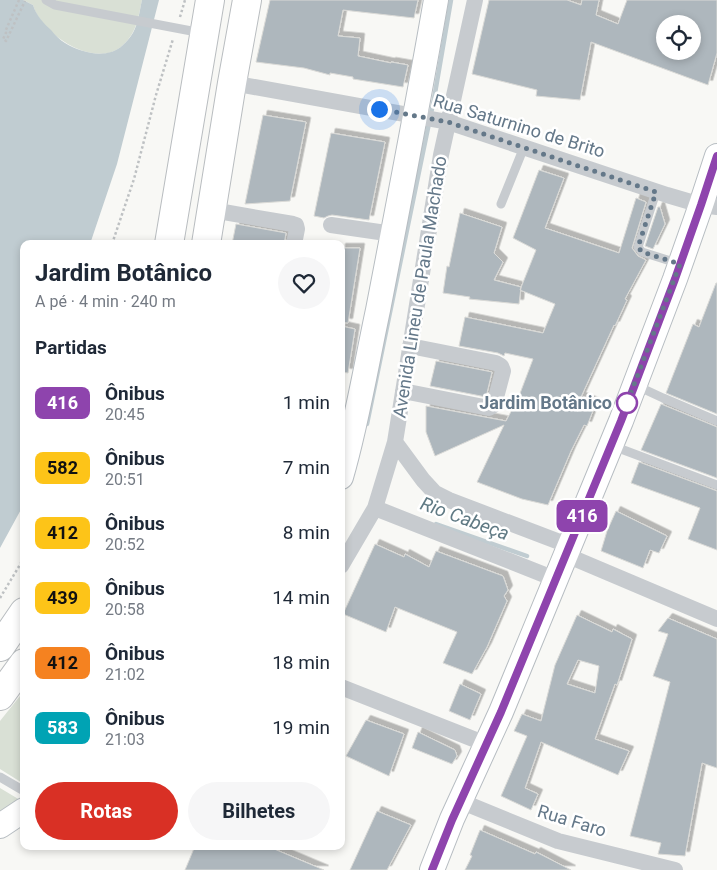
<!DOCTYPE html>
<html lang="pt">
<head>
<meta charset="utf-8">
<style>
  :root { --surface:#fff; --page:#f6f6f7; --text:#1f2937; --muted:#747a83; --accent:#d93025 }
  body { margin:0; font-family:Roboto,sans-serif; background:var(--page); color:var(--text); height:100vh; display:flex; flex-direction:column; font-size:19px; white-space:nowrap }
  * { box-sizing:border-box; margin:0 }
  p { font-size:16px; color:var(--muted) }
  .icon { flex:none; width:28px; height:28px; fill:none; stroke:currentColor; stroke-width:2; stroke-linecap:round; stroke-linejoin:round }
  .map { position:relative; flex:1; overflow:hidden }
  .panel { position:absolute; left:20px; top:240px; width:325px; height:610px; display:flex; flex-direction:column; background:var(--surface); border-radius:10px; box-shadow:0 2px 8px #0003 }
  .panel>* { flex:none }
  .badge { padding:0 10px; border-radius:8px; font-size:18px; line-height:32px }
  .controls { position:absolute; left:656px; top:15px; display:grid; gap:10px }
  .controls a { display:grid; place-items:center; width:45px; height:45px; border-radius:50%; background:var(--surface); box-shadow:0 2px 8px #0003; font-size:25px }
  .you { position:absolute; width:25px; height:25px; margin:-12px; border:4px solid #fff; border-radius:50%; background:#1a73e8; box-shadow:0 0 0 8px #1a73e833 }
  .map>.badge { position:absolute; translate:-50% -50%; box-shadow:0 0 0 2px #fff }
  h2 { padding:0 15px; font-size:19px; line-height:45px }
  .round { display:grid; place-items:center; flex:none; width:52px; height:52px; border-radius:26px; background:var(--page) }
  .head { display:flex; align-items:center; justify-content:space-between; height:85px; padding:0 15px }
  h1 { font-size:24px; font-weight:700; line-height:38px }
  .cta { display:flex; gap:10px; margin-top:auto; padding:10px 15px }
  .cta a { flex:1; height:58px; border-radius:30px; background:var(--accent); color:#fff; font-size:20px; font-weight:700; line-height:58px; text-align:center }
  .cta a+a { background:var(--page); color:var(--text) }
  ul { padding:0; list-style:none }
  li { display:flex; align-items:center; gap:15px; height:65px; padding:0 15px }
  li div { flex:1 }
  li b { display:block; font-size:19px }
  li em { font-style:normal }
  li .badge { min-width:55px; font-weight:700; text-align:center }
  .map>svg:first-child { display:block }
  .green { fill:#d9e0d5 }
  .water { fill:#c0ccd1 }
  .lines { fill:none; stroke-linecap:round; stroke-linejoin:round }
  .stream { stroke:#c0ccd1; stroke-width:4.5 }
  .building { fill:#aeb7bd; stroke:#dadad7; fill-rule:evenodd; filter:url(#shadow) }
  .secondary-casing { stroke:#b7bdc2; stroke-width:26 }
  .highway-casing { stroke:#b9bdc0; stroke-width:30 }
  .path { stroke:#bec1c3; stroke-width:2.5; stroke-dasharray:2.5 2.5; stroke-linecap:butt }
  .lane { stroke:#c7cbcf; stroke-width:9 }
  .street { stroke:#c7cbcf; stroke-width:16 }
  .secondary { stroke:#fff; stroke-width:24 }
  .highway { stroke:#fff; stroke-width:28 }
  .line-casing { stroke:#fff; stroke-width:11 }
  .line { stroke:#8e44ad; stroke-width:8 }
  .walk { stroke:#647889; stroke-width:5; stroke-dasharray:0 9 }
  .stop-dot { fill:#fff; stroke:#8e44ad; stroke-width:2.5 }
  .labels { text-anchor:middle; stroke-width:5; stroke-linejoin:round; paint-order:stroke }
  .street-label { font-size:18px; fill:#647889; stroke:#fff }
  .stop-label { font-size:18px; font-weight:bold; fill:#647889; stroke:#fff; text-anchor:end }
  .water-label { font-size:19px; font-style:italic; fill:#607a84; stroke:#fff }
</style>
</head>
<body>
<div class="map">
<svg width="717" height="870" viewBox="0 0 717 870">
  <defs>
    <filter id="shadow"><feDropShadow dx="4.5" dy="-4.5" stdDeviation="0" flood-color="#0004"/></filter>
  </defs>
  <rect width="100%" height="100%" fill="#f8f8f5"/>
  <path class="green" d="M23,0h119c-4,18 -5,32 -19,45 -27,26 -82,-11 -90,-40z
    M24,691v93l-24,-15v-48z
    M0,788l20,12 -20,21z"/>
  <path class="water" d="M0,0h23l10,5c3,10 11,19 18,25 4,5 9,10 14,13 17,10 42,17 58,2 15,-13 15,-27 19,-45h17l-42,164 -27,80h-66v260l-24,44z"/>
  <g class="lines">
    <path class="stream" d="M367,424l67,-325 17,-99
      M436,524l91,32"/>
  </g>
  <path class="building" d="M270,0h148l-4,18 -71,-8 -5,26 22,2 -2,18 33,7v-1l17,3 -5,22 -50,-8v-2l-23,-4v2l-26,-7 -48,-6z
    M489,0h78l14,5 1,-5h17l-3,15 22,9 9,-24h90v53l-9,32 -117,-43 -11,58 -44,-4 1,-6 -65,-16zM665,24h27v27h-27z
    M263,115l43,7 -16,79 -45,3z
    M331,133l54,9 -16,78 -37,-5 -4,1 -4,2 -10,-2z
    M539,170l25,8 -19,50 74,25 17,-55 10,4 -14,46 6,8 8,4 -21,39 2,1 -12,26 -1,-1 -33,72 15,6 -9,23 -3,-1 -13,26 -23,54 -26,-6 -45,-17 27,-57 -69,31 -9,-24v-26l80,15 9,-17h1l17,-45 -28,-6 -1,3 -6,-3 -39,-7 6,-29 78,16 12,-29 -35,-14 16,-40 -23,-12z
    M658,207h2l5,17 -12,25 -8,-3z
    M460,213l42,14 -8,26 9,9 -9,18 27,7 -2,17 -50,-5 1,-2 -27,-4 4,-27 2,1z
    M236,224l50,9 -2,11h-52z
    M341,248h19l-12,75 -7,-1z
    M716,283h1v131l-51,-21 27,-69 6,3z
    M341,326l14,3 -7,44 -7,-1z
    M436,361l56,11 -6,25 -56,-11z
    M661,404l56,23v51l-76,-28z
    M639,462l78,29v59l-29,-11 12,-31 -69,-25z
    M616,511l51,25 -8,17 -9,-3 -7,18 -42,-17 6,-20z
    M375,544l29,13 1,-3 24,13 7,-16 67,25 5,14 -4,6 3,5 -20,46 -15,27 -29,-11 14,-31 -62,-25 -9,25 -43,-18z
    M577,615l35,17 1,-3 19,10 -15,46 -2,-1 -20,55 34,12 -11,24 -77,-33 -16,46 13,6 -7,16 -30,-14 26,-60 -13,-5 8,-17 19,7 14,-56zM578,660l21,6 -4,27 -28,-9z
    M668,618l49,21v129l-15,-5 -17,93 -27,-2 3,-11 -31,-7 40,-154 -17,-6 15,-42 -10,-3z
    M460,684l21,10 -11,26 -21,-9z
    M366,720l38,14 -15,42 -43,-20z
    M418,732l37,18 2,6 -5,8 -40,-16z
    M377,811l34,14 -24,45h-37z
    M480,830l55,24 1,-2 35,18h-106l7,-14 -2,-1z
    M195,846h72l57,24h-139z"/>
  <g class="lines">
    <g class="secondary-casing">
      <path id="secondary" d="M341,477c16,-55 25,-111 37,-167 20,-103 40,-206 58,-310
        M0,826l24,-16
        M432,870l20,-51 49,-107 120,-291 54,-142 26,-74 16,-49"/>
    </g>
    <g class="highway-casing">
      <path id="highway" d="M169,244l41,-244
        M206,244l26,-161 15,-83
        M0,647l24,-35
        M0,696l24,-33"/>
    </g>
    <path class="path" d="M19,0l-14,32 1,1 -3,6 3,2 19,-40
      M180,17l5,-17
      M112,244l22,-65 22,-84 17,-56
      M0,598l24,-40"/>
    <path class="lane" d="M46,0l9,5 147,28
      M656,192l-18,55 4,5 38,12
      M501,204l23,-57
      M635,385l28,13 54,23
      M613,446l104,39
      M0,777l24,14"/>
    <path class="street" d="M232,83l216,39 219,73 34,10 16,2
      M212,210l81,14 3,1 1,4 -3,15
      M331,225l62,9
      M403,391l86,17 5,-3 9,-34 -2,-5 -5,-3 -86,-17
      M395,442l28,38 12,13 14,7 121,46
      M375,508l180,71
      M566,555l151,64
      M341,566l34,-58 20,-66 46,-287 34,-155
      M341,687l145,57
      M460,801l98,40 117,29"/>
    <use href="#secondary" class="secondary"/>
    <use href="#highway" class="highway"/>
  </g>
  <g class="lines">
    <g class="line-casing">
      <path id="line" d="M432,870l20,-50 49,-108 120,-291 54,-142 26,-74 16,-49"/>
    </g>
    <use href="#line" class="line"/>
    <path class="walk" d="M379,109l69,13 208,70 -18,55 4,5 38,12 -53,139"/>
  </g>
  <circle class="stop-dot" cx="627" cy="403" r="10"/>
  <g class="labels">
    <g class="street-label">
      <text transform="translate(519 126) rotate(17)" y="6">Rua Saturnino de Brito</text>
      <text transform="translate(420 287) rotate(-81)" y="6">Avenida Lineu de Paula Machado</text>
      <text transform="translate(572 821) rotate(17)" y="6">Rua Faro</text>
    </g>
    <g class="stop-label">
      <text x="612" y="409">Jardim Botânico</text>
    </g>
    <g class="water-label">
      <text transform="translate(465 518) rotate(20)" y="7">Rio Cabeça</text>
    </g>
  </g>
</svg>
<div class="controls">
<a><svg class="icon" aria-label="locate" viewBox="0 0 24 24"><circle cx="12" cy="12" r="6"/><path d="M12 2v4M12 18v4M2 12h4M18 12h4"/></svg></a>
</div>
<div class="you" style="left:379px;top:109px"></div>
<b class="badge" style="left:582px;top:516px;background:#8e44ad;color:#fff">416</b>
<section class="panel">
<div class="head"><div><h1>Jardim Botânico</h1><p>A pé · 4 min · 240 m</p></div><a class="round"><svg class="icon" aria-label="heart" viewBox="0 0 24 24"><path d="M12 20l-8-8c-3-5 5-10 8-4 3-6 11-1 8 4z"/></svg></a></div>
<h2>Partidas</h2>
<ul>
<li><span class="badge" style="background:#8e44ad;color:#fff">416</span><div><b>Ônibus</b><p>20:45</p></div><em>1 min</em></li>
<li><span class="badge" style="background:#fdc418;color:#111">582</span><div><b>Ônibus</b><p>20:51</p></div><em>7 min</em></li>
<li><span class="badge" style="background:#fdc418;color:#111">412</span><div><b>Ônibus</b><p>20:52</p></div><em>8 min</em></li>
<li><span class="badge" style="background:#fdc418;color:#111">439</span><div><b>Ônibus</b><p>20:58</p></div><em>14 min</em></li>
<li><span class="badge" style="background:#f58220;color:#111">412</span><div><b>Ônibus</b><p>21:02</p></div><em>18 min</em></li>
<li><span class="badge" style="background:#00a3b4;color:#fff">583</span><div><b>Ônibus</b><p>21:03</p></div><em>19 min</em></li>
</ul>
<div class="cta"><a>Rotas</a><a>Bilhetes</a></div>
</section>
</div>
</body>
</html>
